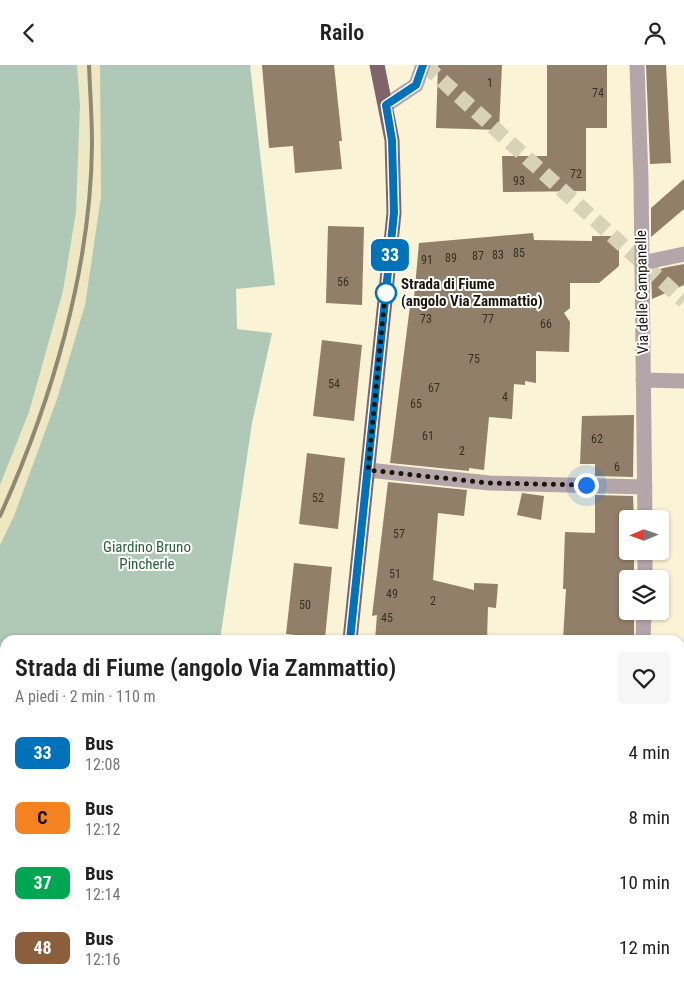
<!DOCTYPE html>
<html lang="it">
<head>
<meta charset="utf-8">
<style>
  :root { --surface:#fff; --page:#f6f6f6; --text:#222; --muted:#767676 }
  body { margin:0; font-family:"Roboto Condensed",sans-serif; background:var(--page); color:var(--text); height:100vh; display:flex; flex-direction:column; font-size:19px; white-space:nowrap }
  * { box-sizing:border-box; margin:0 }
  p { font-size:16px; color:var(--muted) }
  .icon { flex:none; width:28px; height:28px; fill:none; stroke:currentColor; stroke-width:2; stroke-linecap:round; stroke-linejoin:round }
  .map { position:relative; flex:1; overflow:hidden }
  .side { position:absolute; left:0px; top:570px; width:685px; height:355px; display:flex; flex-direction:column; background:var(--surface); border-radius:15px 15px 0 0; box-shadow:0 1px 4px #0004 }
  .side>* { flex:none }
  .badge { padding:0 10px; border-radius:8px; font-size:18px; line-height:32px }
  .needle { width:32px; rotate:268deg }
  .buttons { position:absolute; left:619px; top:445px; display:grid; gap:10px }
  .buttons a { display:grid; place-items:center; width:50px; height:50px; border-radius:5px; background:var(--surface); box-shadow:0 1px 4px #0004; font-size:25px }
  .you { position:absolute; width:25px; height:25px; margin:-12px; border:4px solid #fff; border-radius:50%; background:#1a73e8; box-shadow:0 0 0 8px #1a73e833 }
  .map>.badge { position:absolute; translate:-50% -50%; box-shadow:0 0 0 2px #fff }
  .round { display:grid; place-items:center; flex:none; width:52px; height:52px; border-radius:5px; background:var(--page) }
  .headline { display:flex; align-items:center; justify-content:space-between; height:85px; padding:0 15px }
  h1 { font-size:24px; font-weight:600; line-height:38px }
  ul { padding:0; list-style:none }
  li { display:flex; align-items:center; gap:15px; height:65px; padding:0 15px }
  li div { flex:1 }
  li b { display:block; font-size:19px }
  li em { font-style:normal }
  li .badge { min-width:55px; font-weight:700; text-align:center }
  header { display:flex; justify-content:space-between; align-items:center; height:65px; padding:0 15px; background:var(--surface); font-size:22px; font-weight:600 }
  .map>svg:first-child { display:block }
  .built { fill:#efe7c2 }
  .green { fill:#b0c8b6 }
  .building { fill:#917f69 }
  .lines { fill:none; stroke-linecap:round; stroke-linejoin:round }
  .major-tunnel { stroke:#d8d2b8; stroke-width:15; stroke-dasharray:15 8; stroke-linecap:butt }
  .minor { stroke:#b4a5a9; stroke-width:15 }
  .major { stroke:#7e656c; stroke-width:15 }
  .rail { stroke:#8e8975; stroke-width:4 }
  .line-casing { stroke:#fff; stroke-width:11 }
  .line { stroke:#0072bc; stroke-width:8 }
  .walk { stroke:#19160c; stroke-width:5; stroke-dasharray:0 9 }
  .stop-dot { fill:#fff; stroke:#0072bc; stroke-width:2.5 }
  .labels { text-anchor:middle; stroke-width:4; stroke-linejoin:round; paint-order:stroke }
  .number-label { font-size:12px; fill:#373023 }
  .stop-label { font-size:15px; font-weight:bold; fill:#19160c; stroke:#fff; text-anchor:start }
  .street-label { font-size:15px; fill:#19160c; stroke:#fff }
  .park-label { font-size:15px; fill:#27603a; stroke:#fff }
</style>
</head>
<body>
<header><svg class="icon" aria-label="back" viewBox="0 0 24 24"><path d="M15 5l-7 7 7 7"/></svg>Railo<svg class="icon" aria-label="person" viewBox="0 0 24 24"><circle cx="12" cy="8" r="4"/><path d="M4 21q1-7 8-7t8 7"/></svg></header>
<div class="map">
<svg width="684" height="925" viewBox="0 0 684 925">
  <rect width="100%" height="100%" fill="#faf3d6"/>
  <path class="built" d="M77,0h23l1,8v123l-16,109 -28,94 -43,117 -14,29v-60l29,-73 51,-308z"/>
  <path class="green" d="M0,0h77l3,39 -4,108 -13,79 -34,121 -29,73z
    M100,0h150l25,220 -39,4 1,40 35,4 -20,90 -32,217h-215v249l-5,-2v-342l14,-29 43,-117 28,-94 16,-109z"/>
  <path class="building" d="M262,0h72l8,76h-3l3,28 -47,4 -2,-27 -24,2z
    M438,0h64l-3,65 -63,-2z
    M547,0h60v63h-21v63l-83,1 -1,-36h45z
    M646,0h20l5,98 -21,1z
    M684,114v30l-33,28v-29z
    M328,161l36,1 -2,78 -36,-2z
    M533,168l1,7 58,1v-5h27v30l-20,17h-29v25l-6,5 6,9 -1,30 -33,-1v32l-11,-2v4l-11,-1 -2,35 -23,-2 -5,53 -15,-2v3l-79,-8 21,-165h3l5,-55z
    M684,199v21l-32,14 -1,-26 12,-5z
    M322,275l40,5 -8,76 -41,-5z
    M634,350l-1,62 -38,-1v-12h-15l2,-48z
    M307,388l38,5 -7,71 -39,-5z
    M388,417l79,8 -3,26 -26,-3 -5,67 41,10v-7l24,1 -2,24 -8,-1 -1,33h-112l2,-25 -5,1z
    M522,428l22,3 -3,24 -24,-5z
    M595,430l38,1 1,23h-6v32h6v27l-6,1v32h6v29h-71l3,-51h-3l2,-57 30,1z
    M294,498l38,4 -7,71 -39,-4z"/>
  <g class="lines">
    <path class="major-tunnel" d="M425,0l259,236
      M680,589l4,-1
      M0,716l5,-1"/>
    <path class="minor" d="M637,0l4,115 4,339
      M386,40l30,-20 7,-20
      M642,198l42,-9
      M643,315l41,1
      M368,405l121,13 156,4
      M645,486v28
      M643,575l1,-29
      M680,736l4,-1
      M0,841l5,1
      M604,925l1,-5"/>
    <path class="major" d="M350,575l44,-427 -2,-73 -15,-75
      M316,925v-5"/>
    <path class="rail" d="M0,451c51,-113 91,-246 92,-372 0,-26 -2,-53 -3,-79"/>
  </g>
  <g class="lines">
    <g class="line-casing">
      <path id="line" d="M350,575l44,-427 -2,-73 -6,-35 30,-20 7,-20"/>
    </g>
    <use href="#line" class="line"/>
    <path class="walk" d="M386,228v-7l-18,184 121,13 97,2"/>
  </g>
  <circle class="stop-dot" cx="386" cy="228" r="10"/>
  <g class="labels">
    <g class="number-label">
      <text x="490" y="22">1</text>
      <text x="598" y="32">74</text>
      <text x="576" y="113">72</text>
      <text x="519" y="120">93</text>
      <text x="519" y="192">85</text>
      <text x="498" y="194">83</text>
      <text x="478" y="195">87</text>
      <text x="451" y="197">89</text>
      <text x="427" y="199">91</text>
      <text x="343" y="221">56</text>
      <text x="426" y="258">73</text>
      <text x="488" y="258">77</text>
      <text x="546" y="263">66</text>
      <text x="474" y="298">75</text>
      <text x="334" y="323">54</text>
      <text x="434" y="327">67</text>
      <text x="505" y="336">4</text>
      <text x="416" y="343">65</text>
      <text x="428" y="375">61</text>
      <text x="597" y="378">62</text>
      <text x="462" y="390">2</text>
      <text x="617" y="406">6</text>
      <text x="318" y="437">52</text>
      <text x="399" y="473">57</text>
      <text x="395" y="513">51</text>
      <text x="392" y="533">49</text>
      <text x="433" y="540">2</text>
      <text x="305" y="544">50</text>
      <text x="387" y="557">45</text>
    </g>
    <g class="stop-label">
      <text x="401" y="224">Strada di Fiume<tspan x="401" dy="17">(angolo Via Zammattio)</tspan></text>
    </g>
    <g class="street-label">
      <text transform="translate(642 227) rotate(-91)" y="5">Via delle Campanelle</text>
    </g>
    <g class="park-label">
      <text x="147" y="487">Giardino Bruno<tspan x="147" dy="17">Pincherle</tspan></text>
    </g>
  </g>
</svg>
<div class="buttons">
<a><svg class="needle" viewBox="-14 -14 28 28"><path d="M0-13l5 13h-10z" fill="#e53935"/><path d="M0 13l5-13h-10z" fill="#767676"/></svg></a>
<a><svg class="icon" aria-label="layers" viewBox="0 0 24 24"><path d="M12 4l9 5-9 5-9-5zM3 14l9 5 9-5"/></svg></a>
</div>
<div class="you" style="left:586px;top:420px"></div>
<b class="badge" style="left:390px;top:190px;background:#0072bc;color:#fff">33</b>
<section class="side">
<div class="headline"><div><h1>Strada di Fiume (angolo Via Zammattio)</h1><p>A piedi · 2 min · 110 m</p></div><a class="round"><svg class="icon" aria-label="heart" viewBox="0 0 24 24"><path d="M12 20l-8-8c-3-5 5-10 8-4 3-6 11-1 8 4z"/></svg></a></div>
<ul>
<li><span class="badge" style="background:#0072bc;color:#fff">33</span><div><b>Bus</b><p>12:08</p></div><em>4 min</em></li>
<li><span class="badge" style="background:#f58220;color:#111">C</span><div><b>Bus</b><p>12:12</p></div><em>8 min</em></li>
<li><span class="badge" style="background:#00a651;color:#fff">37</span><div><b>Bus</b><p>12:14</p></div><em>10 min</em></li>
<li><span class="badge" style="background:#8b5e3c;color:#fff">48</span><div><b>Bus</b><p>12:16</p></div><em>12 min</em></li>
</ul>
</section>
</div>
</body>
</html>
